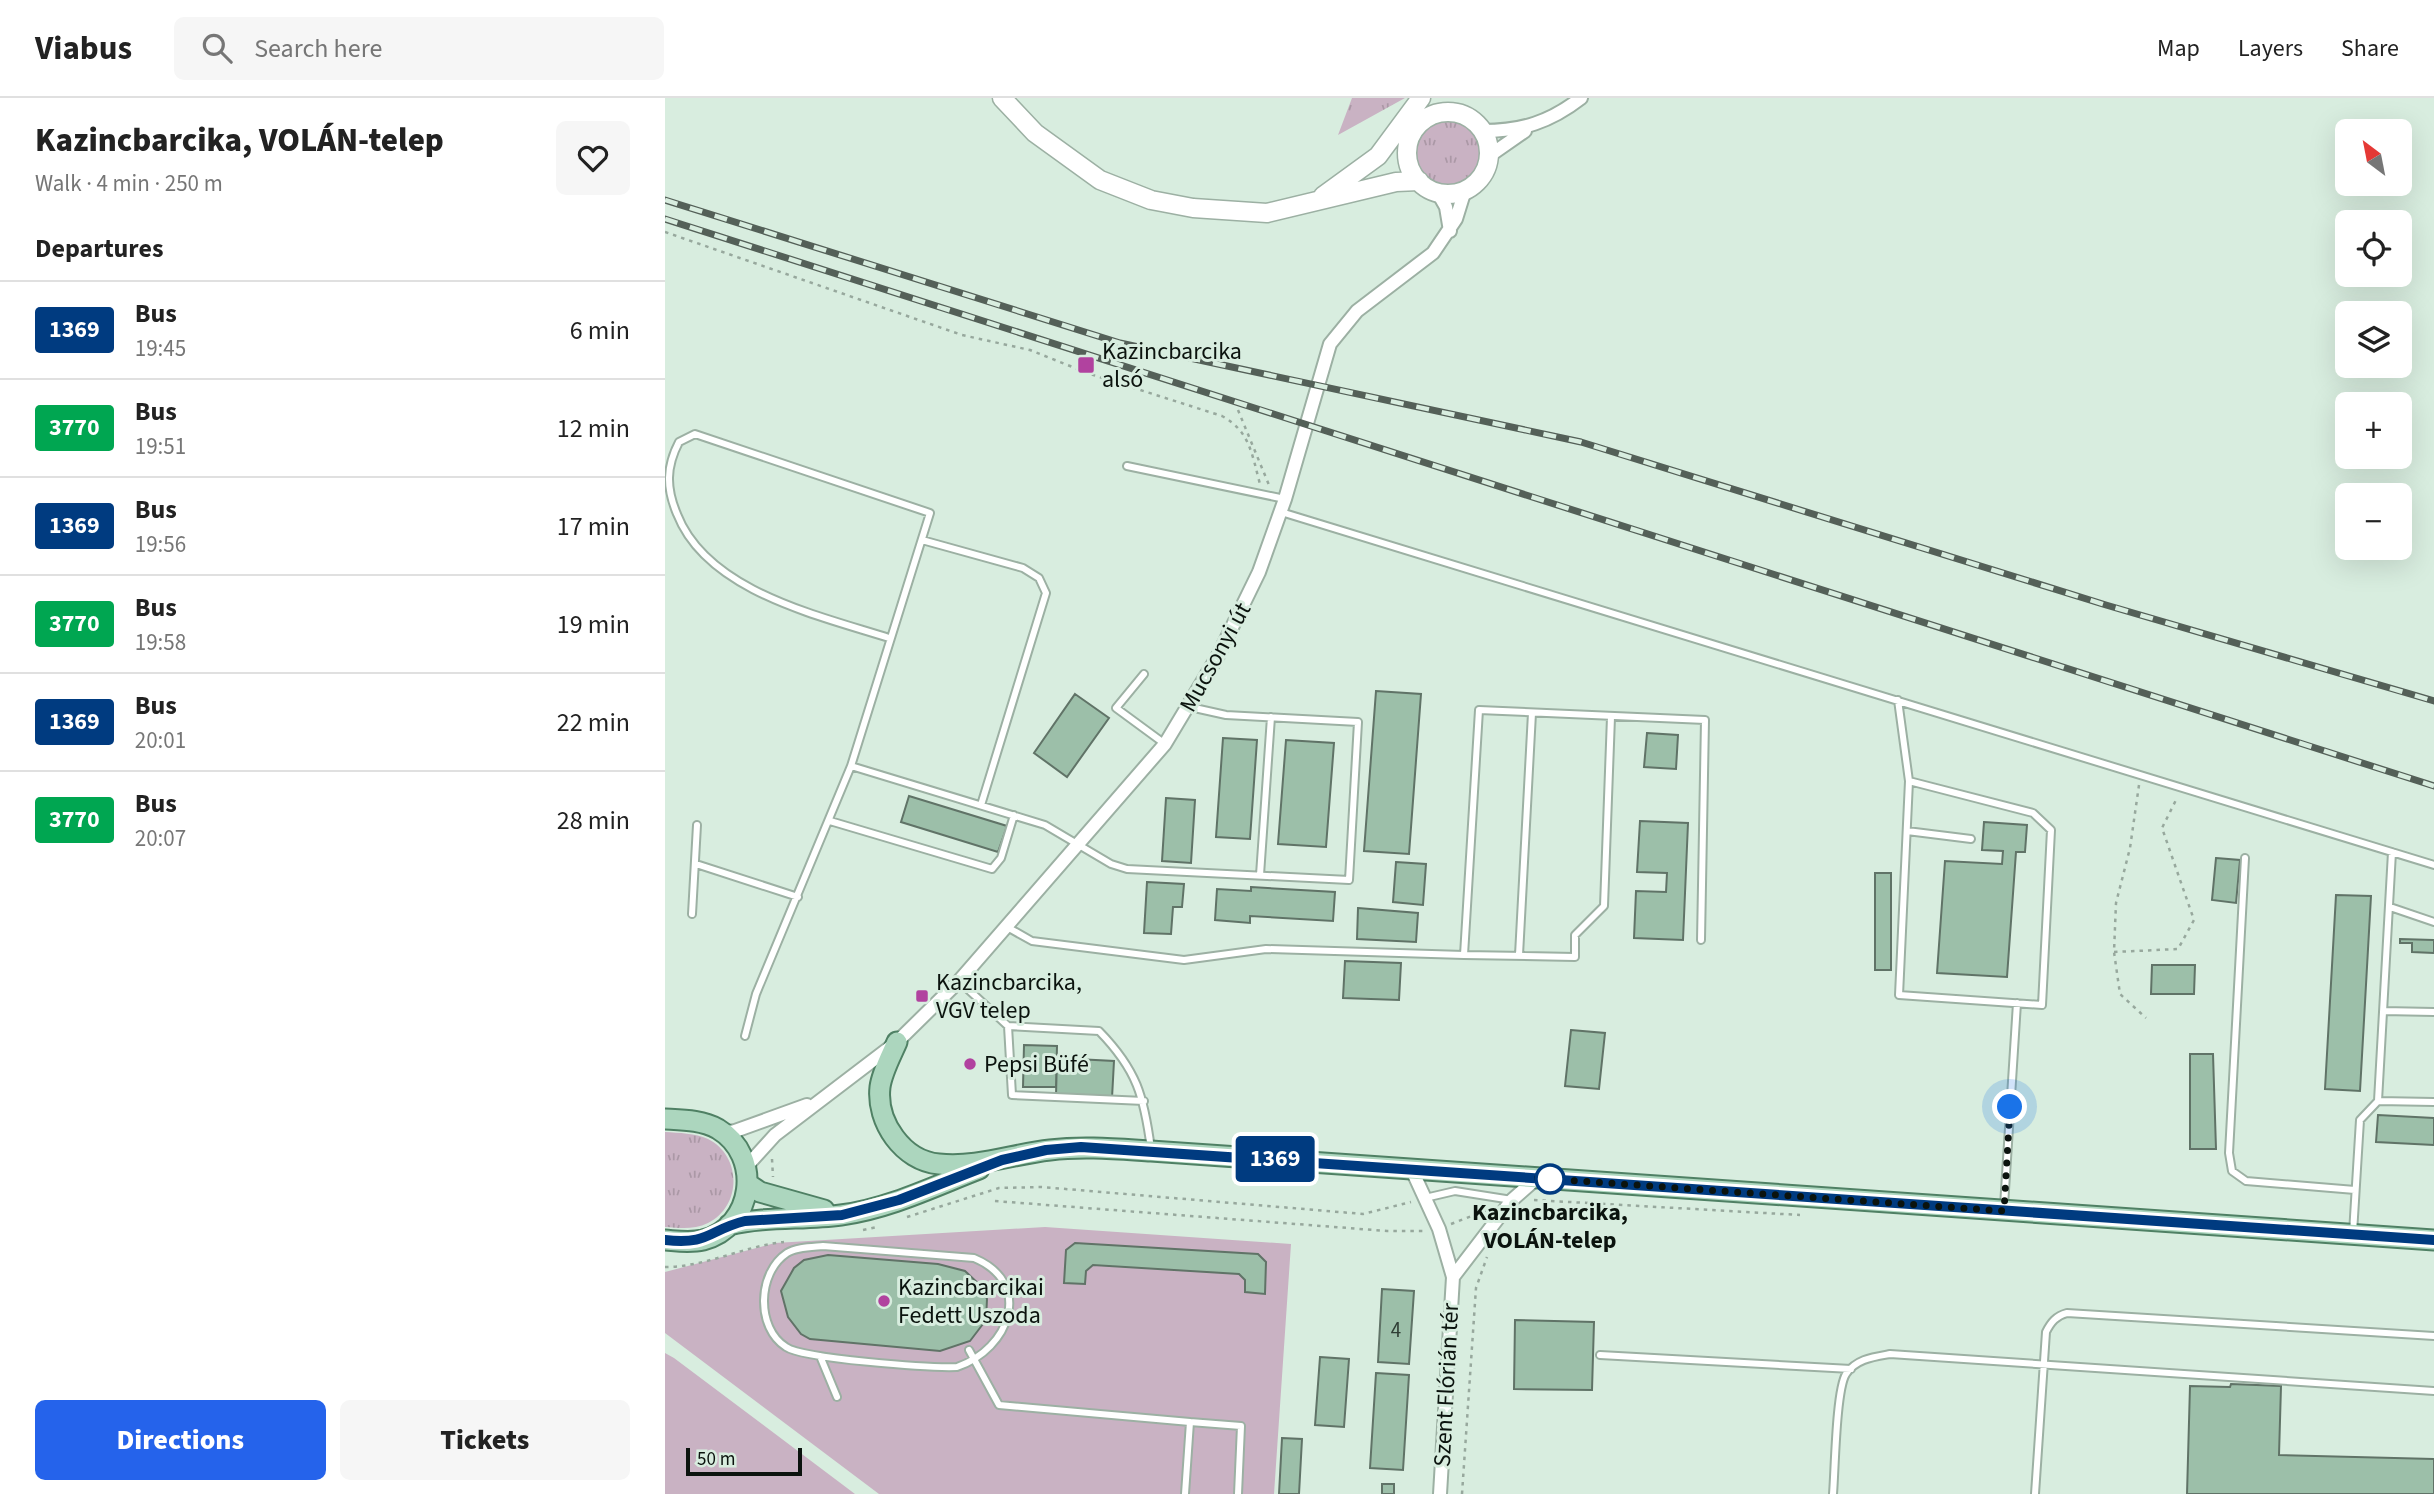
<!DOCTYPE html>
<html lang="en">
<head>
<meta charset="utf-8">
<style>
  :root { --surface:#fff; --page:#f6f6f6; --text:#222; --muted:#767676; --line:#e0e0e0; --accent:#2563eb }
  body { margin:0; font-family:"Source Sans 3",sans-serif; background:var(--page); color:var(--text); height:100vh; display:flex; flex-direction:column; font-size:26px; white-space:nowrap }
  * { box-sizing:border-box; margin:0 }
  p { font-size:23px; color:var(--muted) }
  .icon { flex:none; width:38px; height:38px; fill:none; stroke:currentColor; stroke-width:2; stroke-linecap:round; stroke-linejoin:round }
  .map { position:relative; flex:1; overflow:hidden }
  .drawer { display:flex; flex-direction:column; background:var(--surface); width:665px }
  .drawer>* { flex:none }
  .badge { padding:0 14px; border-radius:5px; font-size:24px; line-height:46px }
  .needle { width:46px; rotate:328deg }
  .fabs { position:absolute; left:1670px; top:21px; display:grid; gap:14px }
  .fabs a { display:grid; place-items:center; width:77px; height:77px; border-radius:10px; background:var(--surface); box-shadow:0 7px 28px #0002; font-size:35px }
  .scale { position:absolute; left:21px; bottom:18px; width:116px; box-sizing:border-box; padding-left:7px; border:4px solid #0b130e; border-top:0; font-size:19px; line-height:24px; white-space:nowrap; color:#0b130e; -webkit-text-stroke:5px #d8eddf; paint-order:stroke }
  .you { position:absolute; width:35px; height:35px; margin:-18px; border:5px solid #fff; border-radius:50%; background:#1a73e8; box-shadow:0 0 0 10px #1a73e833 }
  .map>.badge { position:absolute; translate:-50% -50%; box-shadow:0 0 0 4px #fff }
  h2 { padding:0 35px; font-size:26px; line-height:63px }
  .round { display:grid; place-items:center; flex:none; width:74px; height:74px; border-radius:10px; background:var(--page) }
  .summary { display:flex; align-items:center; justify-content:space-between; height:119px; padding:0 35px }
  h1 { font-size:33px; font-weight:800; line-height:52px }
  .primary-button { display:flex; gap:14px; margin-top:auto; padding:14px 35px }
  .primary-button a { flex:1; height:80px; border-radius:10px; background:var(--accent); color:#fff; font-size:28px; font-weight:800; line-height:80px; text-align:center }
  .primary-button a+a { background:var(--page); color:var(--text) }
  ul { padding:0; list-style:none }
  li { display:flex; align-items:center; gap:21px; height:98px; padding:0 35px; border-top:2px solid var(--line) }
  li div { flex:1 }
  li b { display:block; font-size:26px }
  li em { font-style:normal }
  li .badge { min-width:77px; font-weight:700; text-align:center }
  header { display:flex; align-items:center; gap:42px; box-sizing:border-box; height:98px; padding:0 35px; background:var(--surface); border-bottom:2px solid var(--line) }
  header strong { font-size:33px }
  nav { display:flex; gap:38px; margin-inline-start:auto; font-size:24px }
  .search { width:490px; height:63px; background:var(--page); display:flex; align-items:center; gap:18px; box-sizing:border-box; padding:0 24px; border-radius:10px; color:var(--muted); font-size:26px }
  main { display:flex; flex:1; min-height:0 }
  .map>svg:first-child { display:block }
  .grass { fill:url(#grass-tufts) }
  .pitch { fill:#c9b2c3 }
  .building { fill:#9cbfa9; stroke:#607367; stroke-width:2 }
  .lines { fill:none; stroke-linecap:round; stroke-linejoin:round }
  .service-casing { stroke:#9cb0a3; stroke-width:10 }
  .minor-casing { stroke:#9cb0a3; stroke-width:16 }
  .secondary-casing { stroke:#9cb0a3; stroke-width:21 }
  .primary-casing { stroke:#4f8064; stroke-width:23 }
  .path { stroke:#97a89d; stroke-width:2.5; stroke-dasharray:3.5 5; stroke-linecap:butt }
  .service { stroke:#fff; stroke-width:6 }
  .minor { stroke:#fff; stroke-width:12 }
  .secondary { stroke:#fff; stroke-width:18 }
  .primary { stroke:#acd6be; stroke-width:19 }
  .rail-casing { stroke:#546058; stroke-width:7 }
  .rail { stroke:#d8eddf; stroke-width:4.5; stroke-dasharray:13; stroke-linecap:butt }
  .line-casing { stroke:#fff; stroke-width:16 }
  .line { stroke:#003b80; stroke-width:10 }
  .walk { stroke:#0b130e; stroke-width:7; stroke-dasharray:0 12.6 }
  .poi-dot { fill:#b1429f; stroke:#d8eddf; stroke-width:2.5 }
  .stop-dot { fill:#fff; stroke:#003b80; stroke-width:3.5 }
  .labels { text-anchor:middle; stroke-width:6; stroke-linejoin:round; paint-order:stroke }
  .number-label { font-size:21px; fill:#2f3e35 }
  .poi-label { font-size:24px; fill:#0b130e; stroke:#d8eddf; text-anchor:start }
  .street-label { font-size:24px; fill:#0b130e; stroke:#d8eddf }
  .stop-label { font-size:24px; font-weight:bold; fill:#0b130e; stroke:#d8eddf }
</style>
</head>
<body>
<header>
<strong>Viabus</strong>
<div class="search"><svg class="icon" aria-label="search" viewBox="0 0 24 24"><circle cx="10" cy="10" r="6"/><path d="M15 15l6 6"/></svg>Search here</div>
<nav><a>Map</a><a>Layers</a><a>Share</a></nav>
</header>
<main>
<section class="drawer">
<div class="summary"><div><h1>Kazincbarcika, VOLÁN-telep</h1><p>Walk · 4 min · 250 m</p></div><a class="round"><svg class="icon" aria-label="heart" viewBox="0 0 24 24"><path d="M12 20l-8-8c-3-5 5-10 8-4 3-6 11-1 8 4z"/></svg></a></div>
<h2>Departures</h2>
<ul>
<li><span class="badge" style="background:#003b80;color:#fff">1369</span><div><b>Bus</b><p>19:45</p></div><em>6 min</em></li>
<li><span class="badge" style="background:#00a651;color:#fff">3770</span><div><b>Bus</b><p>19:51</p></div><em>12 min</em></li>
<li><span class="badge" style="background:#003b80;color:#fff">1369</span><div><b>Bus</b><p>19:56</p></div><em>17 min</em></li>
<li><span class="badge" style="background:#00a651;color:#fff">3770</span><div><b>Bus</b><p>19:58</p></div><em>19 min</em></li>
<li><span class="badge" style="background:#003b80;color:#fff">1369</span><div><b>Bus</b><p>20:01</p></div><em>22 min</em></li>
<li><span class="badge" style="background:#00a651;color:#fff">3770</span><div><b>Bus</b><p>20:07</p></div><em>28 min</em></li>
</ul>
<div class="primary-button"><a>Directions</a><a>Tickets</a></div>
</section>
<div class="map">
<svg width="1769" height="1396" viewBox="0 0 1769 1396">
  <defs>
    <pattern id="grass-tufts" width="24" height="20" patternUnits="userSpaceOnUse" patternTransform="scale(1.75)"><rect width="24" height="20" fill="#c9b2c3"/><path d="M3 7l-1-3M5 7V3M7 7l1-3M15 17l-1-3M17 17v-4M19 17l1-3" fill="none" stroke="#ab98a6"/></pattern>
  </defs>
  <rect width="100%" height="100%" fill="#d8eddf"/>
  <path class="grass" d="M687,0h53l-67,37z
    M745 55a38 38 0 1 1 76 0a38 38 0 1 1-76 0Z
    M0,1034c14,1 30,1 43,7 34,17 34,67 0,84 -14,7 -28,5 -43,4z"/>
  <path class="pitch" d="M380,1129l246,17 -17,250h-395l-214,-161v-61l110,-29z
    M0,1255l9,5 181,136h-190z"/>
  <path class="building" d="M711,593l45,3 -12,160 -45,-3z
    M410,596l34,24 -42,59 -33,-24z
    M982,635l31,2 -2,34 -32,-2z
    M558,640l34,2 -7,99 -34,-2z
    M621,642l48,3 -8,104 -48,-3z
    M244,698l98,30 -9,26 -97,-30z
    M501,700l29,2 -4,63 -29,-2z
    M975,723l48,2 -5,117 -49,-2 2,-47 30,1 1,-19 -30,-1z
    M1319,724l43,3 -2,27h-9l-9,125 -70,-4 8,-112 57,3 1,-13 -21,-1z
    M1551,760l24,2 -4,43 -24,-3z
    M731,764l30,2 -3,41 -30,-3z
    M1210,775h16v97h-16z
    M482,784l37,2 -2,23h-9l-2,27 -27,-1z
    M586,789l84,5 -2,29 -83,-5v7l-35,-3 2,-31 34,2z
    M1671,797l35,1 -11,195 -35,-2z
    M693,810l60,5 -2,29 -59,-3z
    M1735,841l34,1v13l-22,-1v-9h-12z
    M680,863l56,2 -2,37 -56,-2z
    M1487,867h43l-1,29h-43z
    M906,932l34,3 -6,56 -34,-3z
    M359,947l33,1 -1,41h-33z
    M1525,956h23l3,95h-26z
    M392,960l57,3 -2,37 -56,-3z
    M1713,1017l56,3v27l-58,-3z
    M410,1145l183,11 8,8 -1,32 -20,-2v-12l-6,-6 -146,-9 -7,6 -1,13 -21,-1 2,-33z
    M163,1157l110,9 27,7 17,16 5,12 -1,21 -16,21 -30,10 -130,-12 -9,-5 -13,-17 -7,-26 13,-23 10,-8z
    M717,1191l32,2 -5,73 -31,-2z
    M850,1222l79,2 -2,68 -78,-1z
    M655,1259l29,2 -5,68 -29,-2z
    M711,1275l33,2 -6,95 -33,-2z
    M1566,1286l50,2 -2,69 155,4v35h-247l3,-108 40,1z
    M617,1340l20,1 -3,55h-20z
    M717,1386h12v10h-12z"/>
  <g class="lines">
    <g class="service-casing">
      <path id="service" d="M462,368l158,33
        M616,414l1153,353
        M257,442l101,28 16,10 7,15 -65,212
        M479,576l-28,34 49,36
        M1233,602l11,81 124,32 18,17 -9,175 -143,-10 10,-214
        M186,668l194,59 66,39 16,5 222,11 9,-158 -132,-7 -36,-8
        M165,723l162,48 9,-11 13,-43
        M1242,733l64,8
        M1727,754l-14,249 56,1
        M1580,760l-16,295 3,18 14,10 109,9
        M31,766l102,33
        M595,777l11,-158
        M1725,809l44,15
        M27,816l5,-89
        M342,829l25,14 152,19 82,-11 198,6 15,-245 226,10 -4,220
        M799,857l111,2v-22l29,-29 7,-189
        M854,857l13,-242
        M294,883l49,45 91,5c38,39 45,65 52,118
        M1718,913l51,1
        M343,928l4,69 132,6
        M80,938l11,-42 95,-228 79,-253 -235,-79 -16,8c-13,25 -13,46 -2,72 30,77 140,101 212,124
        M760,1100l30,-7 57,9
        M1339,1108l13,-203
        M1688,1135l7,-113 18,-19
        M158,1148l151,12c60,25 36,91 -17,109 -26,1 -154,-8 -171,-20 -30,-19 -29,-74 1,-94 9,-6 25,-6 36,-7z
        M304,1252l30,55 191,17 -5,72
        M935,1257l251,14
        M155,1258l17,41
        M525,1324l51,4 -3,68
        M1168,1396c2,-24 3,-104 13,-120 10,-15 27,-17 44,-20l544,37
        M1370,1396l11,-162c5,-10 10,-16 21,-19l367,23"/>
    </g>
    <g class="minor-casing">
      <path id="minor" d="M818,33c39,0 67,-9 98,-33
        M824,58l36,-25
        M773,95l8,14 4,24
        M58,1035l12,-2 72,-26
        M81,1069l29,-32 122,-93 62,-61 206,-237 54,-90 40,-82 26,-73 45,-155 27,-33 76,-58 23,-34 9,-29
        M746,1070l28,61 14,48 -13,217
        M788,1179l59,-77 25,-22"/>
    </g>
    <g class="secondary-casing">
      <path id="secondary" d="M337,0l33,35 65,47 51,20 42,8 74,5 129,-31 23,-1
        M742 55a41 41 0 1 1 82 0a41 41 0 1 1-82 0Z
        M658,98l55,-40 43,-58"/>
    </g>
    <g class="primary-casing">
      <path id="primary" d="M232,944c-6,14 -15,30 -17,45 -4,35 23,74 59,77 38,4 74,-10 111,-14 33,-4 67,-1 101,1l1283,89
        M0,1021c18,1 37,1 53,10 45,27 36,98 -15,111 -13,3 -25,1 -38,0
        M83,1086l12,8 64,18
        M64,1127c37,-9 75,-5 112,-10 47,-6 94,-29 138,-46"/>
    </g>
    <path class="path" d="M0,134l297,103 68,15 60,24 132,42c28,15 30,39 38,68
      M573,312l31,75
      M1474,687l-9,63 -14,55 -2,49 6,42 26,24
      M1449,854l64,-3 16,-29 -32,-92 15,-30
      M107,1061l1,18
      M869,1102l266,15
      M330,1103l392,30h37
      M242,1119l92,-29 43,-1 321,27 48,-12
      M786,1126l36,-14
      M198,1132l14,-3
      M0,1169c41,0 79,-21 119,-25
      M797,1396l14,-206 11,-31"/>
    <use href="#service" class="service"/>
    <use href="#minor" class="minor"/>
    <use href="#secondary" class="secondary"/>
    <use href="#primary" class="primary"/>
    <g class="rail-casing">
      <path id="rail" d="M0,102l455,143 461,99 525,163 328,96
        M0,121l1769,567"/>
    </g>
    <use href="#rail" class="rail"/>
  </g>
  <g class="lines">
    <g class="line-casing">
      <path id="line" d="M0,1142c45,5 43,-10 80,-19l97,-6 57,-15 103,-40 44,-10 35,-3 1353,93"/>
    </g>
    <use href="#line" class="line"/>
    <path class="walk" d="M885,1081l-13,-1 467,33 6,-104"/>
  </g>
  <g class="poi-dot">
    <rect x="412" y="258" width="18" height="18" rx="3.5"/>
    <rect x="250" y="891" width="14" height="14" rx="3.5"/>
    <circle cx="305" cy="966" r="7"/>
    <circle cx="219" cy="1203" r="7"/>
  </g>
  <circle class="stop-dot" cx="885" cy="1081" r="14"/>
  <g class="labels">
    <g class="number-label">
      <text x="731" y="1239">4</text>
    </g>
    <g class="poi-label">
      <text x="437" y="261">Kazincbarcika<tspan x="437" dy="28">alsó</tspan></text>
      <text x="271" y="892">Kazincbarcika,<tspan x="271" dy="28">VGV telep</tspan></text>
      <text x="319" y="974">Pepsi Büfé</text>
      <text x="233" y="1197">Kazincbarcikai<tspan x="233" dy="28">Fedett Uszoda</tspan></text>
    </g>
    <g class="street-label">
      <text transform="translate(550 559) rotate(-61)" y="8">Mucsonyi út</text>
      <text transform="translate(781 1287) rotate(-87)" y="8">Szent Flórián tér</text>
    </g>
    <g class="stop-label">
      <text x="885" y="1122">Kazincbarcika,<tspan x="885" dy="28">VOLÁN-telep</tspan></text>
    </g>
  </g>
</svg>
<div class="fabs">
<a><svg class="needle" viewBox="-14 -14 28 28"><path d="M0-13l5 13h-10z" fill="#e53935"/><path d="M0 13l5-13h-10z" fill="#767676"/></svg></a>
<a><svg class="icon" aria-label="locate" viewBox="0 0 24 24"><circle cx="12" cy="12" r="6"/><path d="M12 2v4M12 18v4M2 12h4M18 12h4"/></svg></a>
<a><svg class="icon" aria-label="layers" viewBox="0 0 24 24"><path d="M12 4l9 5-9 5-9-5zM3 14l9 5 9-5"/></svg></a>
<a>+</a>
<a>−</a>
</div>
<div class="scale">50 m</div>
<div class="you" style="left:1345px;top:1009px"></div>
<b class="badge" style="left:610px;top:1061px;background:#003b80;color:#fff">1369</b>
</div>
</main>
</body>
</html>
